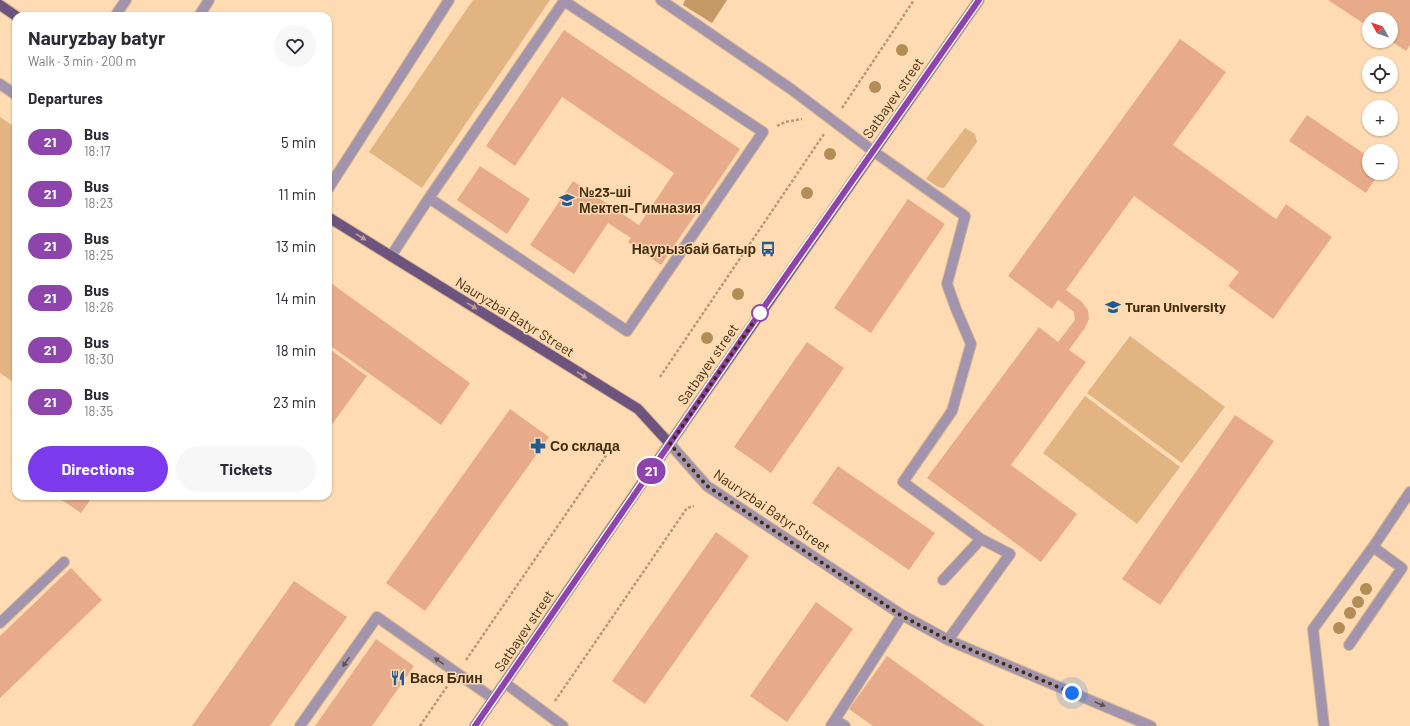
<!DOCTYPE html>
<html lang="en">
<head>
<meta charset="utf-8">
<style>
  :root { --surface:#fff; --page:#f7f7f7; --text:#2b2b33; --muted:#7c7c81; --accent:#7c3aed }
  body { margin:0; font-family:Barlow,sans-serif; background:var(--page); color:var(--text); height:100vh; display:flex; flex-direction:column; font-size:15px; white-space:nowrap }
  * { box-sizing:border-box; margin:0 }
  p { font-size:13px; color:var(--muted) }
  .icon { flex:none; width:22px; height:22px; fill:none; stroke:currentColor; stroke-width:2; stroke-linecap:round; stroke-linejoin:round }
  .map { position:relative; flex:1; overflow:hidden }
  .side { position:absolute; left:12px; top:12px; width:320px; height:488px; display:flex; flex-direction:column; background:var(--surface); border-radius:12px; box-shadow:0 1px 3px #0004 }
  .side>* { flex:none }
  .badge { padding:0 8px; border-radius:13px; font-size:14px; line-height:26px }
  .needle { width:26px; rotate:310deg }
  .controls { position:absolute; left:1362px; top:12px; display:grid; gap:8px }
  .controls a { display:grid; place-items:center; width:36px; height:36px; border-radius:50%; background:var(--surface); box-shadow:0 1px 3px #0004; font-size:20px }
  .you { position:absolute; width:20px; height:20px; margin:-10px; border:3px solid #fff; border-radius:50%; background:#1a73e8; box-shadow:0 0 0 6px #1a73e833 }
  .map>.badge { position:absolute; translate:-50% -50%; box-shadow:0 0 0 2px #fff }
  h2 { padding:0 16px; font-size:15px; line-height:36px }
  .round { display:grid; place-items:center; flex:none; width:42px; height:42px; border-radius:21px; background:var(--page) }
  .overview { display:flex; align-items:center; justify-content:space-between; height:68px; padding:0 16px }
  h1 { font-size:19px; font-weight:700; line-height:30px }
  .cta { display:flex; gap:8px; margin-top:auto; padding:8px 16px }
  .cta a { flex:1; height:46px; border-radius:24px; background:var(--accent); color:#fff; font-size:16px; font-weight:700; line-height:46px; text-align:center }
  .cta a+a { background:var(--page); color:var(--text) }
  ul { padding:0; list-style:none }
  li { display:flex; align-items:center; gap:12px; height:52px; padding:0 16px }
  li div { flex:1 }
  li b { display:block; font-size:15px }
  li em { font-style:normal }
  li .badge { min-width:44px; font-weight:700; text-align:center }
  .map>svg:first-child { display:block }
  .green { fill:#e1b481 }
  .forest { fill:#c59966 }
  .building { fill:#e8ab89 }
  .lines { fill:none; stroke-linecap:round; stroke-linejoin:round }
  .minor-casing { stroke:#d9b891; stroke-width:12 }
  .major-casing { stroke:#d9b891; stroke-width:12 }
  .path { stroke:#b99a76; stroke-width:2.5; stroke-dasharray:3 2; stroke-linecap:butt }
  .minor { stroke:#a294ad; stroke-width:10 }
  .major { stroke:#6d547f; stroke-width:10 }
  .tree { fill:#b38c56 }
  .oneway { fill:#bd9e9b }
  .oneway2 { fill:#645146 }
  .line-casing { stroke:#fff; stroke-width:9 }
  .line { stroke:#8e44ad; stroke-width:6 }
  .walk { stroke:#432d0f; stroke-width:4; stroke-dasharray:0 7.2 }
  .stop-dot { fill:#fff; stroke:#8e44ad; stroke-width:2 }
  .labels { text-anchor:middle; stroke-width:3; stroke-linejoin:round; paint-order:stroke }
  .street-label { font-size:14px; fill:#432d0f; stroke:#fedbb2 }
  .poi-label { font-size:14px; font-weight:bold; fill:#432d0f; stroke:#fedbb2; text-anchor:start }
</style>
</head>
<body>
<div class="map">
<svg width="1410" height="726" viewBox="0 0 1410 726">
  <rect width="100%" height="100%" fill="#fedbb2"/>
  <path class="green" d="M473,0h77l-128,188 -53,-36z
    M0,117l16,11v256l-16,-11z
    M965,128l10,6 2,8 -33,46 -6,-1 -12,-8z
    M1130,336l95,71 -43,56 -95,-70z
    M1085,396l95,71 -43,57 -94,-71z"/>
  <path class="forest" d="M685,0h42l-15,23 -29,-18z"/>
  <path class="building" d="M1328,0h82v45l-4,6 -15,-10v-22h-22v8z
    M564,30l176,119 -79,116 -33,-23 3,-4 -23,-15 -34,51 -44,-29 43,-64 66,44 35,-52 -112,-76 -47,69 -29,-20z
    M1180,39l46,33 -53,73 103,74 10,-15 46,33 -59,82 -45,-33 11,-14 -105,-76 -68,94 16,12 6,8 1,9 -4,9 -16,22 17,12 -75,103 66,49 -36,48 -114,-84 112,-151 19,15 17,-22 -1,-8 -16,-12 -6,9 -44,-33z
    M1307,115l62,42v16h10l-13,20 -77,-52z
    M480,166l50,33 -23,35 -50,-34z
    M908,199l37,25 -74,109 -37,-25z
    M328,281l142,102 -29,42 -113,-81z
    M807,342l37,26 -73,105 -37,-26z
    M328,348l39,28 -39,54z
    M510,409l39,28 -124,174 -39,-28z
    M1235,415l39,26 -114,164 -38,-26z
    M838,466l97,67 -26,37 -97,-67z
    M56,496h37l-12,17z
    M716,532l33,24 -104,148 -33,-23z
    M71,568l31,32 -102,98v-62z
    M294,581l53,36 -77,109h-78z
    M816,602l37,27 -66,93 -37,-26z
    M376,639l38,27 -42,60h-57z
    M887,656l89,64 9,6h-112l-24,-17z"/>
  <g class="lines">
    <g class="minor-casing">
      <path id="minor" d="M661,0l130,89 82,62 92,65 -18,68 9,25 15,35 -19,67 -49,71 78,57 29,15 -62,86
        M564,1l199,131 -136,199 -198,-133z
        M115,16l11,-16
        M199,16l10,-16
        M0,84l16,11
        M328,189l121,-189
        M391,256l38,-58
        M670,444l37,42 195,129 46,25 203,86
        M943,580l38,-41
        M0,623l64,-61
        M1349,645l53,-77 -29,-21
        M505,683l58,43
        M835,720l10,6
        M300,726l77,-109 117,82
        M831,726l71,-111
        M1324,726l-11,-97 60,-82 37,-55"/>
    </g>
    <g class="major-casing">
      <path id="major" d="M0,5l16,11
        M328,217l310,192 32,35
        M475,726l170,-247 334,-479"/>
    </g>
    <path class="path" d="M842,108l72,-108
      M777,126l8,-4 17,-3
      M660,377l164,-243
      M466,660l141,-206
      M555,701l132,-193 7,-2
      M420,726l28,-41"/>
    <use href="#minor" class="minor"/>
    <use href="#major" class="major"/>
  </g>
  <g class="tree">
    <circle cx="902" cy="50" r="6"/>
    <circle cx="875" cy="87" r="6"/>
    <circle cx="830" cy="154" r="6"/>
    <circle cx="807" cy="193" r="6"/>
    <circle cx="738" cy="294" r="6"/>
    <circle cx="707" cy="338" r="6"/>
    <circle cx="1366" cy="589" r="6"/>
    <circle cx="1358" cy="602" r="6"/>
    <circle cx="1350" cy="613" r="6"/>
    <circle cx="1339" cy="628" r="6"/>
  </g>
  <defs><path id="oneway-solid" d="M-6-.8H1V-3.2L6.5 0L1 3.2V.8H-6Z"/></defs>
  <g class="oneway">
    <use href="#oneway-solid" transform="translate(361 237) rotate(32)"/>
    <use href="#oneway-solid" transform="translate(472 306) rotate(32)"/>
    <use href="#oneway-solid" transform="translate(582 375) rotate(32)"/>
  </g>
  <g class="oneway2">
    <use href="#oneway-solid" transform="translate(439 661) rotate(-145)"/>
    <use href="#oneway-solid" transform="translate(346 662) rotate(125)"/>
    <use href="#oneway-solid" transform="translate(1100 704) rotate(23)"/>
  </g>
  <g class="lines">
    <g class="line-casing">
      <path id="line" d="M475,726l291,-422 213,-304"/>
    </g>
    <use href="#line" class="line"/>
    <path class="walk" d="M760,313l-90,131 37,42 195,130 46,24 124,53"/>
  </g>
  <defs>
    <g id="school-bare" transform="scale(1.2)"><path d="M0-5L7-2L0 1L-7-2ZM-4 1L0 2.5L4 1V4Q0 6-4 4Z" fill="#215b92" stroke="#fedbb2" stroke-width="2.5" paint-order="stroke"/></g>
    <g id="bus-bare" transform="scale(1.2)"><path d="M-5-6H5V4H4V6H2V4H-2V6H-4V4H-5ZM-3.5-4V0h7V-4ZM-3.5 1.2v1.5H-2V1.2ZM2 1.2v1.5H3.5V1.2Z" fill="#215b92" stroke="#fedbb2" stroke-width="2.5" paint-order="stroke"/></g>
    <g id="university-bare" transform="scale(1.2)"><path d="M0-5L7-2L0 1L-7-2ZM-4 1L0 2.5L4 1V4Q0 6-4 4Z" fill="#215b92" stroke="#fedbb2" stroke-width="2.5" paint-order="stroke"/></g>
    <g id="pharmacy-bare" transform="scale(1.2)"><path d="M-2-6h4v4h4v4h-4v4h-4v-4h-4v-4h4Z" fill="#215b92" stroke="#fedbb2" stroke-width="2.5" paint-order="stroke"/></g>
    <g id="restaurant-bare" transform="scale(1.2)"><path d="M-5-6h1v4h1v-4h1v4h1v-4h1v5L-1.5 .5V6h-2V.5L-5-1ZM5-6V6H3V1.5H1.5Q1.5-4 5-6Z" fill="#215b92" stroke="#fedbb2" stroke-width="2.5" paint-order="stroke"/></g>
  </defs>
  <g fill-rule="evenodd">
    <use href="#school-bare" x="567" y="200"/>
    <use href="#bus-bare" x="768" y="249"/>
    <use href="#university-bare" x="1113" y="307"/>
    <use href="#pharmacy-bare" x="538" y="446"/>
    <use href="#restaurant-bare" x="398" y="678"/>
  </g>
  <circle class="stop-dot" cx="760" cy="313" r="8"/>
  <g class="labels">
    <g class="street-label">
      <text transform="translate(893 98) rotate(-55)" y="5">Satbayev street</text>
      <text transform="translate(515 317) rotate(32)" y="5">Nauryzbai Batyr Street</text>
      <text transform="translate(708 364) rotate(-55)" y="5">Satbayev street</text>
      <text transform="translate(772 511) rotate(34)" y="5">Nauryzbai Batyr Street</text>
      <text transform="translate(524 631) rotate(-56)" y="5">Satbayev street</text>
    </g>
    <g class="poi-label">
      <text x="579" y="197">№23-ші<tspan x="579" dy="16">Мектеп-Гимназия</tspan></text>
      <text x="756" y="254" text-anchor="end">Наурызбай батыр</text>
      <text x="1125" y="312">Turan University</text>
      <text x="550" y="451">Со склада</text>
      <text x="410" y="683">Вася Блин</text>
    </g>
  </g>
</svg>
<div class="controls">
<a><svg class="needle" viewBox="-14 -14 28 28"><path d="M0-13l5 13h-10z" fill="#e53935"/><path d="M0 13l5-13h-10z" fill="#7c7c81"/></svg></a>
<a><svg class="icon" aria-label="locate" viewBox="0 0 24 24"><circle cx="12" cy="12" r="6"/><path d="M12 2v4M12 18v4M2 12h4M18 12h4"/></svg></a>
<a>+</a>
<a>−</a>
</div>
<div class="you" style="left:1072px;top:693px"></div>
<b class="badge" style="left:651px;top:471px;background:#8e44ad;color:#fff">21</b>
<section class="side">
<div class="overview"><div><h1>Nauryzbay batyr</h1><p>Walk · 3 min · 200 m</p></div><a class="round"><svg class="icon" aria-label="heart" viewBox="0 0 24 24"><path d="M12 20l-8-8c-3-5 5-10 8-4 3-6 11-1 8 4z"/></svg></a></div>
<h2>Departures</h2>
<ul>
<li><span class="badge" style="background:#8e44ad;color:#fff">21</span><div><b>Bus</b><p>18:17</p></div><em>5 min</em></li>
<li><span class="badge" style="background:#8e44ad;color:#fff">21</span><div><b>Bus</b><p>18:23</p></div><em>11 min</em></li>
<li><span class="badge" style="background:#8e44ad;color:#fff">21</span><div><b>Bus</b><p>18:25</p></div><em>13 min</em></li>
<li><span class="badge" style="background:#8e44ad;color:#fff">21</span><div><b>Bus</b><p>18:26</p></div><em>14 min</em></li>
<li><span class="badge" style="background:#8e44ad;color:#fff">21</span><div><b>Bus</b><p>18:30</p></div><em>18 min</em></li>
<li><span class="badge" style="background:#8e44ad;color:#fff">21</span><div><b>Bus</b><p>18:35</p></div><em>23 min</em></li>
</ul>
<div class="cta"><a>Directions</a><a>Tickets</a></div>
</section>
</div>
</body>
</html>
